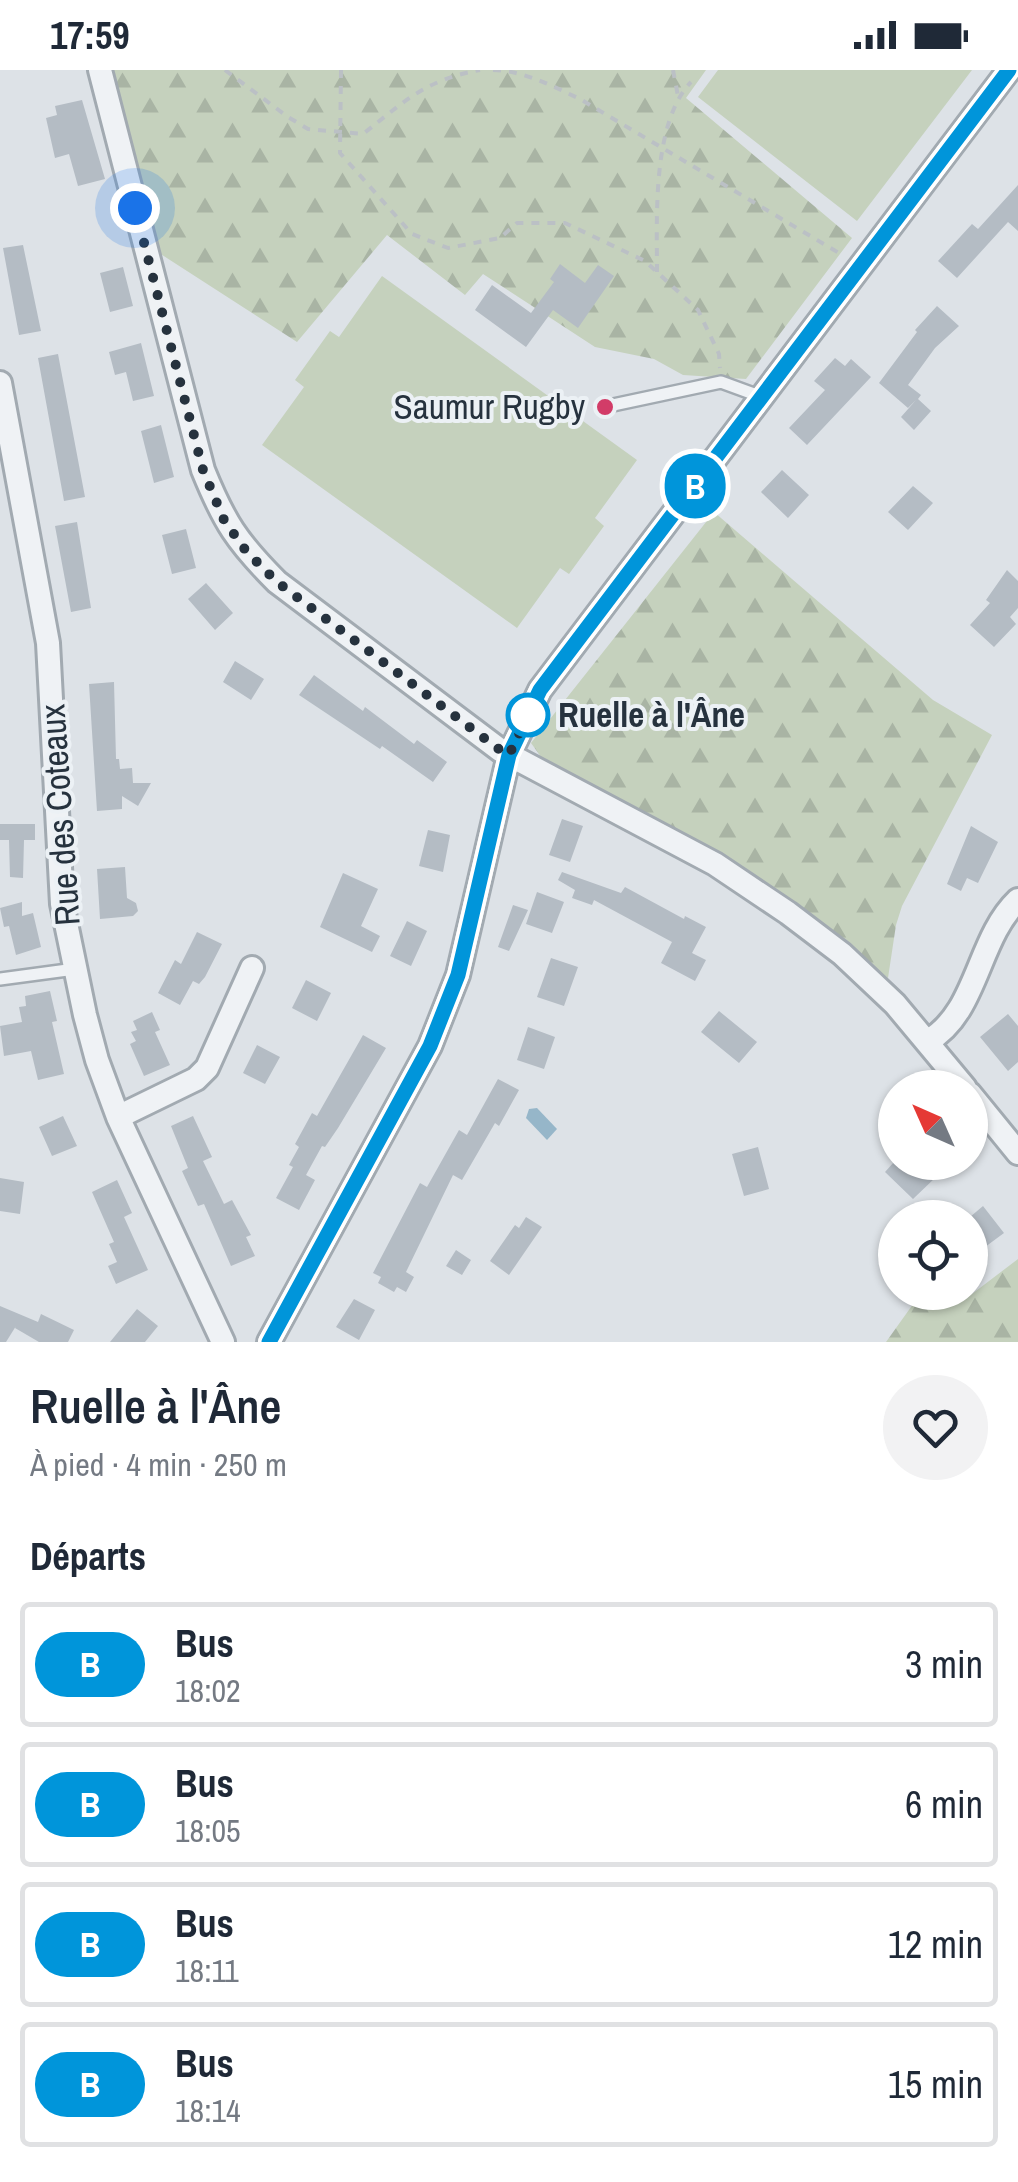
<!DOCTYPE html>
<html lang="fr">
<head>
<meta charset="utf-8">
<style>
  :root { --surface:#fff; --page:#f2f2f3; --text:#1f2937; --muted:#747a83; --line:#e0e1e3 }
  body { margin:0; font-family:"Archivo Narrow",sans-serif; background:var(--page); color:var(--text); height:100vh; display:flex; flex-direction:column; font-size:38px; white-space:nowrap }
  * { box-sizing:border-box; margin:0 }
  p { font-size:32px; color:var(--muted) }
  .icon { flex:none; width:55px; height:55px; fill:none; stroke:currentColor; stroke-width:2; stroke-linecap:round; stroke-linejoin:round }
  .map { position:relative; height:1272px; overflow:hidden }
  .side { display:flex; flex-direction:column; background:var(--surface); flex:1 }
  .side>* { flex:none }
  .badge { padding:0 20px; border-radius:32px; font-size:35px; line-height:65px }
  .needle { width:65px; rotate:315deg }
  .controls { position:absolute; left:878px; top:1000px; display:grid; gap:20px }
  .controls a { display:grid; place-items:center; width:110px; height:110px; border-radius:50%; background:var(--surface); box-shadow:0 2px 8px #0004; font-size:50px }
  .you { position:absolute; width:50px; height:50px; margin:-25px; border:8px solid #fff; border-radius:50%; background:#1a73e8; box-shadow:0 0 0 15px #1a73e833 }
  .map>.badge { position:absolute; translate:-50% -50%; box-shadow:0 0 0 5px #fff }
  h2 { padding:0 30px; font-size:38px; line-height:90px }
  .round { display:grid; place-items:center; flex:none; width:105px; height:105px; border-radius:52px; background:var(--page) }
  .headline { display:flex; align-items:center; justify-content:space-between; height:170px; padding:0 30px }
  h1 { font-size:48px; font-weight:600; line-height:75px }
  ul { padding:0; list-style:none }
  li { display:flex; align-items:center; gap:30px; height:125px; margin:0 20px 15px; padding:0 10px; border:5px solid var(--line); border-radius:10px }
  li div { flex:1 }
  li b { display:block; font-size:38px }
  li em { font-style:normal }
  li .badge { min-width:110px; font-weight:700; text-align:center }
  .status { display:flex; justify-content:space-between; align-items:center; height:70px; padding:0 50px; background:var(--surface); direction:ltr }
  .status svg { height:28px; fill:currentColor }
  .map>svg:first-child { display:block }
  .forest { fill:url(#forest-firs) }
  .park { fill:#c5d1bd }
  .water { fill:#96b6c9 }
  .building { fill:#b4bcc4 }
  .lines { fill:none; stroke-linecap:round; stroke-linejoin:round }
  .lane-casing { stroke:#a2aab1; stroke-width:16 }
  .street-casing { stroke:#a2aab1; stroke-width:28 }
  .path { stroke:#bbc0c5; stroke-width:4; stroke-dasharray:8 8; stroke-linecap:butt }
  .lane { stroke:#eff2f5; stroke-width:11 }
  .street { stroke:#eff2f5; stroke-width:22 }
  .line-casing { stroke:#fff; stroke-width:22 }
  .line { stroke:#0095da; stroke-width:15 }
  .walk { stroke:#26323e; stroke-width:10; stroke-dasharray:0 18 }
  .poi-dot { fill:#d23c68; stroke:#ecf1f5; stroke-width:4 }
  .stop-dot { fill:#fff; stroke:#0095da; stroke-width:5 }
  .labels { text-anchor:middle; stroke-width:8; stroke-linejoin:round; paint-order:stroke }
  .poi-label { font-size:35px; fill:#26323e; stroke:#ecf1f5; text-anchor:end }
  .stop-label { font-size:35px; font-weight:bold; fill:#26323e; stroke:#ecf1f5; text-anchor:start }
  .street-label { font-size:35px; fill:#26323e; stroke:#ecf1f5 }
</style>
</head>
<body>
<div class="status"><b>17:59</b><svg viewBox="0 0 49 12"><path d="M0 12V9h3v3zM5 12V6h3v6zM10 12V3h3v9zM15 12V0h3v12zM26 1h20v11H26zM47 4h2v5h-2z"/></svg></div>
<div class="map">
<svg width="1018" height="1272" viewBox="0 0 1018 1272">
  <defs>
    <pattern id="forest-firs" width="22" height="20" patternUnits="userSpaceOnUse" patternTransform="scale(2.5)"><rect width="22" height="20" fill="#c5d1bd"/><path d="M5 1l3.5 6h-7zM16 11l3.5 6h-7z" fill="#a9b4a4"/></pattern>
  </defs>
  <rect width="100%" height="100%" fill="#dde2e7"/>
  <path class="forest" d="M100,0h606l-20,28 166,140 -106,141 -63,-4 -29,-16 -59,-12 -112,-73 -18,21 -78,-60 -90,107 -141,-91z
    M714,442l219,188 59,35 -90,171 -6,19 -8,53 -52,-39 -292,-178 -13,-18z
    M1018,1189v83h-132l35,-49h41l6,4z"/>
  <path class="park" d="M718,0h254l-115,151 -159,-124z
    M382,206l255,184 -42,58 9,8 -35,48 -9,-6 -43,60 -255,-183 42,-58 -9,-7 35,-49 9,6z"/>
  <path class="water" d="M537,1038l20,21 -10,11 -21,-22 3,-9z"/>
  <path class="building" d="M82,30l23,79 -27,7 -9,-32 -14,4 -9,-40 11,-3 -2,-9z
    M1018,115v46l-10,-9 -51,56 -19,-17 34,-37 6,5z
    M23,175l18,86 -22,4 -16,-87z
    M560,194l25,19 13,-18 16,11 -36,52 -25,-18 -27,37 -51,-37 17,-25 39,28 23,-31 -4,-3z
    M123,197l10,39 -23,6 -10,-39z
    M937,236l22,20 -24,22 -27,37 13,10 -3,4 13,12 -17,19 -13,-13 15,-17 -8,8 -29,-25 38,-51 -2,-2z
    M141,273l13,53 -21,5 -7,-29 -11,3 -6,-23z
    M58,284l27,143 -21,4 -26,-143z
    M835,288l10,8 6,-7 20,18 -64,68 -18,-17 36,-38 -11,-9z
    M161,355l13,52 -20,6 -13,-52z
    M782,400l27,25 -21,23 -27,-26z
    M913,416l20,17 -25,27 -20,-18z
    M77,452l14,86 -20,4 -16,-86z
    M186,459l10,39 -24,6 -10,-39z
    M1007,500l11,11v27l-8,9 6,7 -22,23 -24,-22 20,-22 -4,-3z
    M206,513l27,30 -18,17 -27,-31z
    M235,591l29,18 -13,21 -28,-18z
    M314,605l49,36 2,-4 49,37 3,-4 30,22 -14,20 -51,-36 -2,3 -81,-54z
    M114,612l2,77h3l1,10 12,-1 1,15h18l-13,23 -16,-10v13l-25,2 -8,-127z
    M562,749l21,7 -13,36 -21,-7z
    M0,754h35v16h-11l-1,38 -13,-1 -1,-37h-9z
    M971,756l27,16 -20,41 -11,-5 -6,13 -14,-7z
    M428,760l22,5 -7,37 -24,-6z
    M125,797l2,31 9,5 2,8 -5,5 -33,3 -3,-50z
    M562,802l59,21 4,-6 59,32 1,-3 21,11 -14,26 14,7 -11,21 -34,-18 11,-21 -78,-42 -2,5 -20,-7 3,-8 -17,-10z
    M343,803l35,16 -17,37 19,10 -8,16 -52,-25z
    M537,822l27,10 -12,31 -26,-9z
    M22,832v14l11,-3 8,34 -25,8 -7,-29 -5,1 -4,-19z
    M513,835l15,5 -19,41 -11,-4z
    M407,851l20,10 -16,35 -21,-10z
    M197,862l25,12 -17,33 -6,7 -6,-3 -13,24 -22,-12 17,-33 6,4z
    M551,888l27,9 -14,39 -27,-9z
    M306,910l25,13 -14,28 -25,-13z
    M50,921l7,30 -5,1 12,52 -26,6 -7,-29 -27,5 -4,-30 22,-4 -3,-15 7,-1 -1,-10z
    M719,941l38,31 -18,21 -38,-31z
    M152,942l8,18 -5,2 15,33 -26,11 -14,-32 6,-3 -5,-9 6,-2 -4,-9z
    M1008,944l10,12v36l-10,9 -28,-34z
    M528,957l27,10 -11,32 -27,-9z
    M363,965l23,13 -48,80 -13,19 -3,-1 -16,29 9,5 -16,30 -23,-12 17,-31 -4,-2 10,-18 -4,-3 17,-31 5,3z
    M257,975l23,12 -15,27 -22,-11z
    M498,1009l21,11 -20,36 -4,-3 -33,57 -9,-5 -47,97 8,5 -8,15 -9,-5 -3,5 -16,-9 3,-6 -8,-4 47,-90 7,4 32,-57 8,5z
    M63,1046l14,30 -25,10 -13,-29z
    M193,1046l19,41 -9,4 21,43 8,-4 19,35 -5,2 9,19 -24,10 -27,-62 -6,2 -16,-35 6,-3 -17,-42z
    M758,1077l11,42 -25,7 -12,-42z
    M894,1092h28l14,15 -23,22 -28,-27z
    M0,1108l24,4 -4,32 -20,-3z
    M117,1110l15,33 -8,4 24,53 -32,14 -8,-18 9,-4 -8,-18 5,-2 -22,-50z
    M983,1136l21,27 -19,14 -15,-19v-11z
    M526,1147l16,10 -33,48 -19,-14 25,-36 4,3z
    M456,1180l15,10 -9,15 -16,-9z
    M354,1229l21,11 -16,30 -23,-13z
    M0,1236l38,16 3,-8 33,16 -6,12h-29l-24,-14 1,-2 -10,16h-6z
    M137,1239l21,17 -13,16h-35z"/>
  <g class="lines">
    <g class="lane-casing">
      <path id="lane" d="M613,335l108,-23 41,15
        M0,909l75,-10"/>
    </g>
    <g class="street-casing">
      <path id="street" d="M100,0l103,400c21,52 34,72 74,112l223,168 215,114 73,49 54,41 53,50 70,84
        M0,313l48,260 14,261 23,111 12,45 21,57 105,225
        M928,971c50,-29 49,-102 90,-141
        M970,1024l48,59
        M118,1047l78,-38 11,-11 45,-100
        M269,1272l161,-296 28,-71 51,-220 31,-65 469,-620"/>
    </g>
    <path class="path" d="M225,0l63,47 20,12 55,5c42,-33 62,-54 117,-64
      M341,0l-1,83 72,81 36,14 52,-10 17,-15h48l80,38 53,49 21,44 1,14
      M493,0c32,1 59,16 87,29l264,157
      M673,0l5,26
      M657,202c0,-55 -5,-149 34,-190"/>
    <use href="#lane" class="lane"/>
    <use href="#street" class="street"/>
  </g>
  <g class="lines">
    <g class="line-casing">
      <path id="line" d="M269,1272l161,-296 28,-71 51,-220 31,-65 469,-620"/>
    </g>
    <use href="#line" class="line"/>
    <path class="walk" d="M135,138l68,262 21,50 22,31 31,31 223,168 9,5 19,-40"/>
  </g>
  <circle class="poi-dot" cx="605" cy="337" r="10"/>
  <circle class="stop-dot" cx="528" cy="645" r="20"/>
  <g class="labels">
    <g class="poi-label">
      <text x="585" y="349">Saumur Rugby</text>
    </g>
    <g class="stop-label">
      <text x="558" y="657">Ruelle à l'Âne</text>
    </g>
    <g class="street-label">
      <text transform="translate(60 745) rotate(-94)" y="12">Rue des Coteaux</text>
    </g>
  </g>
</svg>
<div class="controls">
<a><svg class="needle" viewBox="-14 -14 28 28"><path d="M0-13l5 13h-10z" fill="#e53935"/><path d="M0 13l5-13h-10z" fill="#747a83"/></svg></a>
<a><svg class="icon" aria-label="locate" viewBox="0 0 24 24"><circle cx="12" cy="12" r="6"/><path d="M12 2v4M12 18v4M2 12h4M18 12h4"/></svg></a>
</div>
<div class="you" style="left:135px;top:138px"></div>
<b class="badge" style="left:695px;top:416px;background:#0095da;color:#fff">B</b>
</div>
<section class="side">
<div class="headline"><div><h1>Ruelle à l'Âne</h1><p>À pied · 4 min · 250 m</p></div><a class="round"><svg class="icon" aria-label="heart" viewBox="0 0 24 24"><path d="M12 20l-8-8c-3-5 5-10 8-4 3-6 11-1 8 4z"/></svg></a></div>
<h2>Départs</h2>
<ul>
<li><span class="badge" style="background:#0095da;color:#fff">B</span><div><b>Bus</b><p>18:02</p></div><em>3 min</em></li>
<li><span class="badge" style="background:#0095da;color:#fff">B</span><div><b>Bus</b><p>18:05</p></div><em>6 min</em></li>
<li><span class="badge" style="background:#0095da;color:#fff">B</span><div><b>Bus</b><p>18:11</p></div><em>12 min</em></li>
<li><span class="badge" style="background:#0095da;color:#fff">B</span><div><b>Bus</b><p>18:14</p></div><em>15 min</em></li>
</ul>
</section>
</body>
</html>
